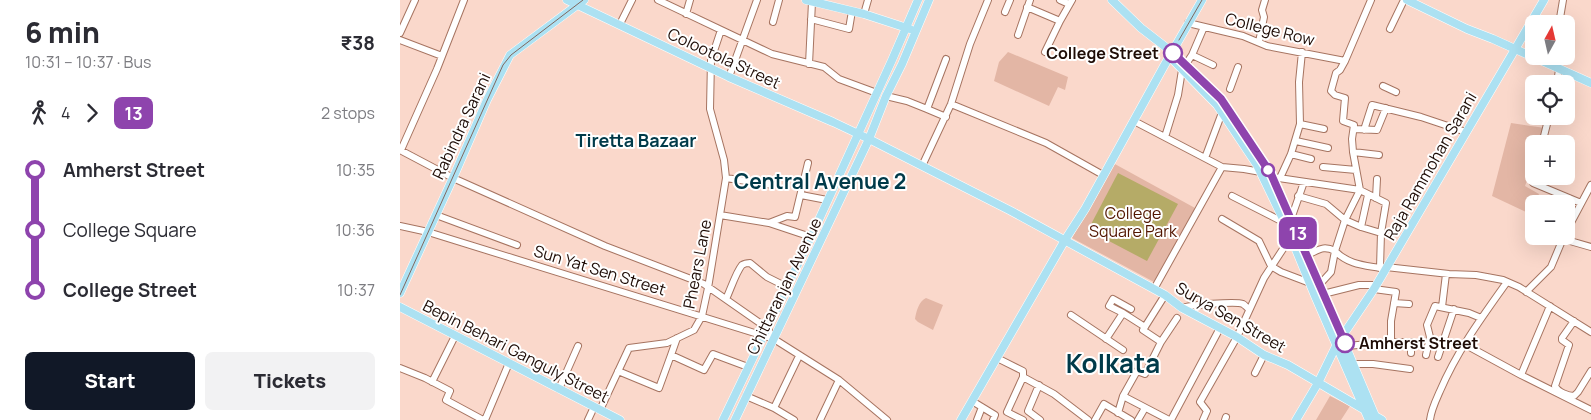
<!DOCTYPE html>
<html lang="en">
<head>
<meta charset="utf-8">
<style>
  :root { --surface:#fff; --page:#f2f2f3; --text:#2b2b33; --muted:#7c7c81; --accent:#111827 }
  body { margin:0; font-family:Manrope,sans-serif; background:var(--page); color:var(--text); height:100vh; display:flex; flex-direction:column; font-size:19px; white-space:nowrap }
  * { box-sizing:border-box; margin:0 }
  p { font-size:16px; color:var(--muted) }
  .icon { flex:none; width:28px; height:28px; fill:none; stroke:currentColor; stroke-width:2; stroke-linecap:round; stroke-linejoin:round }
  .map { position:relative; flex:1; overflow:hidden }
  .side { display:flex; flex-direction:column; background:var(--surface); width:400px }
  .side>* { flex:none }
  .badge { padding:0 10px; border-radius:8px; font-size:18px; line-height:32px }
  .needle { width:32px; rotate:8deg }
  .controls { position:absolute; left:1125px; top:15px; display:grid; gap:10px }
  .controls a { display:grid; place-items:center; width:50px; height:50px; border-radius:8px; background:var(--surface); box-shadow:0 5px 20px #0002; font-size:25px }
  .map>.badge { position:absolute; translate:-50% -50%; box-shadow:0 0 0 2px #fff }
  .legs { display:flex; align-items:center; gap:8px; height:55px; padding:0 25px; font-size:16px }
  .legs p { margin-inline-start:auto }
  .overview { display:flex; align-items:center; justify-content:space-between; height:85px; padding:0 25px }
  h1 { font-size:28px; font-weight:800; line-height:38px }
  .button { display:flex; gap:10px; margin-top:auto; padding:10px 25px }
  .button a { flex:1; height:58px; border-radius:8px; background:var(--accent); color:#fff; font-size:20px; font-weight:800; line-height:58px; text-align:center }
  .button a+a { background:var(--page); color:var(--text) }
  ul { padding:0 25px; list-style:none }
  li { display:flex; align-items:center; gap:18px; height:60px; font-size:19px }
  li i { display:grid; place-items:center; width:8px; height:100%; margin:0 6px; background:currentColor }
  li i::after { content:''; width:12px; height:12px; margin:-6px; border:4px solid; border-radius:50%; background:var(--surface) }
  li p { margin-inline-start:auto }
  li:first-child i { background:linear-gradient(#0000 50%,currentColor 0) }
  li:last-child i { background:linear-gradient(currentColor 50%,#0000 0) }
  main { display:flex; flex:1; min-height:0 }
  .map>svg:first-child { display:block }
  .green { fill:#e3b6a5 }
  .water { fill:#b5ab67 }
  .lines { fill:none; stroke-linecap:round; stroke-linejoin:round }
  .minor-casing { stroke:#a67461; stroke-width:8 }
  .major-casing { stroke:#fff; stroke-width:9 }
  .minor { stroke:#fff; stroke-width:6 }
  .major { stroke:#ace1f2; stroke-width:8 }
  .tram { stroke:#80675e; stroke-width:1 }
  .line-1-casing { stroke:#fff; stroke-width:11 }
  .line-1 { stroke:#8e44ad; stroke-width:8 }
  .stop-1-dot { fill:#fff; stroke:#8e44ad; stroke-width:2.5 }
  .labels { text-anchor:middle; stroke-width:4; stroke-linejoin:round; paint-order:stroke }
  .street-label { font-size:16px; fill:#1e0c06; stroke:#fff }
  .stop-label { font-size:16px; font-weight:bold; fill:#1e0c06; stroke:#fff; text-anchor:end }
  .park-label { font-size:16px; fill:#521600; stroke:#fff }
  .neighbourhood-label { font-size:18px; font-weight:bold; fill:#003a49; stroke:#fff }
  .district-label { font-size:21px; font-weight:bold; fill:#003a49; stroke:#fff }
  .town-label { font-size:26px; font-weight:bold; fill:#003a49; stroke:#fff }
</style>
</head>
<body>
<main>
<section class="side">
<div class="overview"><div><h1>6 min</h1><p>10:31 – 10:37 · Bus</p></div><b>₹38</b></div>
<div class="legs"><svg class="icon" aria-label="walk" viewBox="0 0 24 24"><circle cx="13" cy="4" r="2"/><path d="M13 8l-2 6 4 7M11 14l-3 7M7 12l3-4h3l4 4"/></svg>4<svg class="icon" aria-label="forward" viewBox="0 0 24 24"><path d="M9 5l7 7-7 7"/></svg><b class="badge" style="background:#8e44ad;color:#fff">13</b><p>2 stops</p></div>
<ul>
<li><i style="color:#8e44ad"></i><b>Amherst Street</b><p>10:35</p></li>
<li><i style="color:#8e44ad"></i><span>College Square</span><p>10:36</p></li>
<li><i style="color:#8e44ad"></i><b>College Street</b><p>10:37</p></li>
</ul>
<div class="button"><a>Start</a><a>Tickets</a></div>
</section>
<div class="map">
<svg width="1191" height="420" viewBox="0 0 1191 420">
  <rect width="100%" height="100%" fill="#fad8cb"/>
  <path class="green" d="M608,52l60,25 -3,13 -7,-3 -9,19 -55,-25 5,-19z
    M1111,123l34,5 -5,16h-6v18l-9,24 14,8 -9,20 -38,-18z
    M713,163l82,45 -41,74 -82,-44z
    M526,298l17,7 -10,25 -15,-8 -3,-3c1,-7 4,-18 11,-21z
    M930,396l20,10 -9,14h-25z"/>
  <path class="water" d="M718,173l60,31 -31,57 -59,-31z"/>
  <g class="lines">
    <g class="minor-casing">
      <path id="minor" d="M258,0l114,54 52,13 15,12 38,14
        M660,0l9,4
        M971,0l-26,61 -5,9 -4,3 -5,18 4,4 10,3 -2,23 11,4 -2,14 1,13 7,38 -15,30 -10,31c15,15 31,14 50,18
        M627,7l33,14
        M605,12l5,-12
        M286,14l4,-14
        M464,14l4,-14
        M411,19l38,10 3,-18
        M373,22l6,-22
        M788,23l55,13 24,10 78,15
        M220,24l12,-24
        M1159,24l4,-24
        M804,27l-12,28 21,10
        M990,29l14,-29
        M0,33l15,-33
        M618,35l12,-35
        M0,40l42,16
        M859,42l5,-25 -2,-7 3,-10
        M645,52l15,-31 12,-21
        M409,64l3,-62
        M1149,64l2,-8
        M329,77l28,-77
        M1157,84l2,-15
        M983,86l13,6
        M830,89l8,-22
        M486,96l21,5 20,8
        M551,104l95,39 57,32
        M546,117l-19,-8 19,-50
        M734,121l88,46 22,2 17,3 11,5 88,13 26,13 -5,30 -1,35
        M900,124l24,5
        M954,129l23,1 9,-22
        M964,130l8,-25 49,12 45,15
        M765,137l13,-42 4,-25 10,-15
        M896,141l32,7
        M1142,144l7,-28
        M0,150l53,28 152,68 99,38 63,44 7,11
        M1,150l36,-81 27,-69
        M953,152l26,3
        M891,154l20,5
        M805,158l18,-48
        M522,166l29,-62 19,-60 18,-44
        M923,167l33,3
        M1134,176l-1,7 48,20
        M326,178l47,7
        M880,178l11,-24 9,-30 -1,-42 3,-30
        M401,195l26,5
        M832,196l53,27
        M898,196l28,8 19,16 16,7 20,6
        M976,198l1,-19
        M36,215l81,30
        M320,215l49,8 18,-7 8,1 13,-54
        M822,219l37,22 12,25 10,6 29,11 10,1 11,-12 4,-21c-12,-6 -16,-1 -28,4
        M891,219l13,-37
        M369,223l42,14
        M0,226l28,6 346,107 65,41 48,40
        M961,227l7,-32
        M1166,232l25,-47
        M1163,239l28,8
        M986,267l63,7 27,1 27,5 16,7 72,45
        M754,289l68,-122
        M974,289l22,3 -5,29v21h20v11
        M1126,292l25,-25 13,-31
        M919,295l40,-10h17
        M326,299c4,-8 10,-27 16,-34 3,-2 4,-2 8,-2l17,14 20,10
        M994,303l15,1
        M1042,307l4,-33
        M783,308c5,-3 53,-7 60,-4 2,1 4,4 6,5
        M723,313l-14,-7 4,-7 18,10
        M671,315l52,35
        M1174,321l-12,17v2l7,5 -14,41c3,6 13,10 19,10l4,-4 13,-21
        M706,339l17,-26 22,14
        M761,342l-18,-12 22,-35
        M1064,344l57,31 70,35
        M947,346l44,-4
        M271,355l6,-17
        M1026,355l4,-18 -3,-12 8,-19 34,7 12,5
        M1038,357l16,-48
        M597,358l26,13v6l31,17 34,26
        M954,364h19l37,5
        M0,368l25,10 25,13 -4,9 37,20
        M218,371l41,17 12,-33 33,15 9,-16 35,13
        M855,373l9,-18
        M1121,375l29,-69
        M32,382l23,-46
        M639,385l-11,26 12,9
        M159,389l19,-43
        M346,396l28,12 20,12
        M723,396l46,24
        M572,401l23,14 -2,5
        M374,408l25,-52
        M200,410l29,-62 38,-5 27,-13 8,-14 6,-28 18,-110 -2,-18 -14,-51 1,-49 10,-30
        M718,413l5,-17 14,-25 8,3 16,-32 16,-24
        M85,420l24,-57
        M188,420l6,-13
        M420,420l19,-40
        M577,420l5,-13
        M623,420l-16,-8 16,-35
        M695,420l9,-16 27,16
        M738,420l7,-12
        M771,420l49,-92
        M803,420l4,-9 -7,-9 37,-65 27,-59 19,-29 8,-14
        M825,420l1,-3
        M1030,420c1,-10 6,-20 10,-29 17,-40 42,-74 67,-109"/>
    </g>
    <g class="major-casing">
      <path id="major" d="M167,0l162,77 104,45 36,17 142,72 154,84 17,13 55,29 27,18 24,10 94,55
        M406,0l58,14 46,15
        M712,0l29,28 31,24 49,47 50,75 36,81 69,163
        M1007,0l60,29 26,10 98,44
        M772,59l45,46 40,60 28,58 30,73 54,124
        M0,293l53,-115 34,-78 23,-45 74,-55
        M0,307l220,113
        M323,420l88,-183 81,-177 26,-60
        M335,420l134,-281 17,-43 16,-32 27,-64
        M561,420l104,-180 20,-31 79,-143 38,-66
        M896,420l22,-37 19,-39 37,-55 170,-289"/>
    </g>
    <use href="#minor" class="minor"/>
    <use href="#major" class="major"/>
    <path class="tram" d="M779,40l23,-40
      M769,56l3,-4
      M0,295l103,-230 8,-10 72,-55"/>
  </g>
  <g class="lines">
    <g class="line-1-casing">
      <path id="line-1" d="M773,53l48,46 50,75 74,169"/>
    </g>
    <use href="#line-1" class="line-1"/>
  </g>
  <g class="stop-1-dot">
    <circle cx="773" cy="53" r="9"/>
    <circle cx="868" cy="170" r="6"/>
    <circle cx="945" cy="343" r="9"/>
  </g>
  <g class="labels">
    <g class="street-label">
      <text transform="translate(870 29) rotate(14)" y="6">College Row</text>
      <text transform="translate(324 58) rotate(25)" y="6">Colootola Street</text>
      <text transform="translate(61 126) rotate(-65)" y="6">Rabindra Sarani</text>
      <text transform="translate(1030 166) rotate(-60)" y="6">Raja Rammohan Sarani</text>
      <text transform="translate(297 264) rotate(-79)" y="6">Phears Lane</text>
      <text transform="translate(200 270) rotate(17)" y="6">Sun Yat Sen Street</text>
      <text transform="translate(384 286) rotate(-64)" y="6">Chittaranjan Avenue</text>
      <text transform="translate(831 317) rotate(30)" y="6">Surya Sen Street</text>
      <text transform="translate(116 351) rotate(27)" y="6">Bepin Behari Ganguly Street</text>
    </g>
    <g class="stop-label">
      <text x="759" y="59">College Street</text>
      <text x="959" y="349" text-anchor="start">Amherst Street</text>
    </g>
    <g class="park-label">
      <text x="733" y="219">College<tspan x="733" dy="18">Square Park</tspan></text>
    </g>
    <g class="neighbourhood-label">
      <text x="236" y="147">Tiretta Bazaar</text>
    </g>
    <g class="district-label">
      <text x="420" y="189">Central Avenue 2</text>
    </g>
    <g class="town-label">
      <text x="713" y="373">Kolkata</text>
    </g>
  </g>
</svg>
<div class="controls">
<a><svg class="needle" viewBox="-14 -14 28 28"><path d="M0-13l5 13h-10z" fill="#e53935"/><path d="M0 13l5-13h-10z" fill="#7c7c81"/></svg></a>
<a><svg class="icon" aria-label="locate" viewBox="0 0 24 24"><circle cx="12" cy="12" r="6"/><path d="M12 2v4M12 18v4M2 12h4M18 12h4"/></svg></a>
<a>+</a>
<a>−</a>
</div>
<b class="badge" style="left:898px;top:233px;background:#8e44ad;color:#fff">13</b>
</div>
</main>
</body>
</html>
